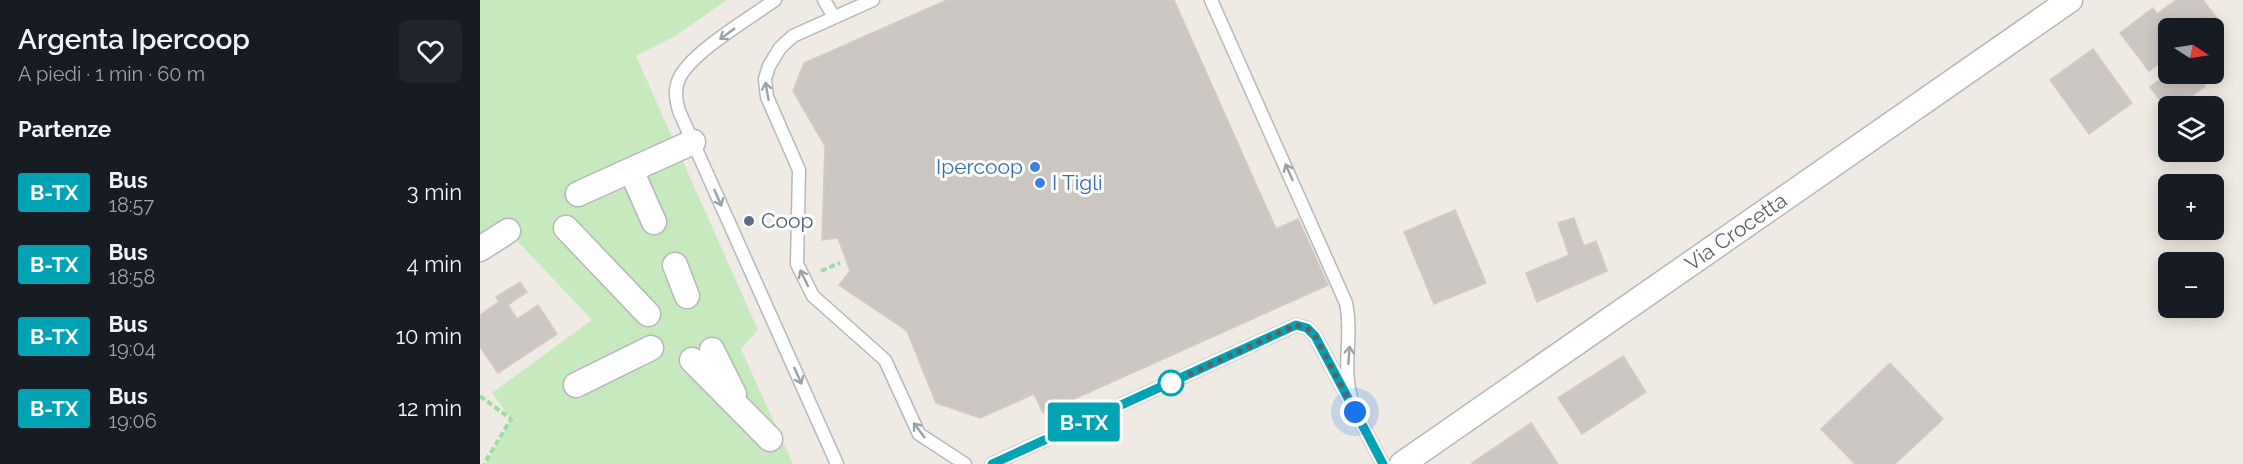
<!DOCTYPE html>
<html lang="it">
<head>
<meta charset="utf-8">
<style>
  :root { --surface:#171b24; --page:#20242c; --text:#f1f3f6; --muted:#9ea1a6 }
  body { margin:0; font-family:Raleway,sans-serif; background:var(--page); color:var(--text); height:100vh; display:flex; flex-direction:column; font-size:22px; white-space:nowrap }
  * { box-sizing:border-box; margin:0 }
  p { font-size:20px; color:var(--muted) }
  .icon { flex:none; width:33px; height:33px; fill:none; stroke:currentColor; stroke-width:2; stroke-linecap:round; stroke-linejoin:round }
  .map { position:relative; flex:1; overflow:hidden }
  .side { display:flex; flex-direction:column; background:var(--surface); width:480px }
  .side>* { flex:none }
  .badge { padding:0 12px; border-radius:4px; font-size:21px; line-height:39px }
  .needle { width:39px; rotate:102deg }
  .tools { position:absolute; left:1678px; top:18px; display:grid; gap:12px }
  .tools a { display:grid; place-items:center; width:66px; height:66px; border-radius:9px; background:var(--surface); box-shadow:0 3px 15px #0003; font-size:30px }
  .you { position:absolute; width:30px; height:30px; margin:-15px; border:4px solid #fff; border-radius:50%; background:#1a73e8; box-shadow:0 0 0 9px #1a73e833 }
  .map>.badge { position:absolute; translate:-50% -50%; box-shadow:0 0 0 3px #fff }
  h2 { padding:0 18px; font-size:22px; line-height:54px }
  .round { display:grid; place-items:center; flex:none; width:63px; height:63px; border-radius:9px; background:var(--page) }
  .headline { display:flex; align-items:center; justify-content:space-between; height:102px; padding:0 18px }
  h1 { font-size:28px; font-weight:600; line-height:45px }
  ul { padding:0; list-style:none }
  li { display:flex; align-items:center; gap:18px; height:72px; padding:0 18px }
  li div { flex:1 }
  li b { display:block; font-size:22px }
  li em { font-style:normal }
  li .badge { min-width:66px; font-weight:700; text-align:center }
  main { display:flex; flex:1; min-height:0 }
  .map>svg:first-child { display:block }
  .green { fill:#c6e9bd }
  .building { fill:#ccc7c2; stroke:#d5cac1; stroke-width:1.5 }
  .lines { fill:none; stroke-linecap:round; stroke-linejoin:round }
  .lane-casing { stroke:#b4b8bb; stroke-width:15 }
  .street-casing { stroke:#b4b8bb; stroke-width:27 }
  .path { stroke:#9fdca3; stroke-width:4; stroke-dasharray:6 3; stroke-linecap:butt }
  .lane { stroke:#fff; stroke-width:12 }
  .street { stroke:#fff; stroke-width:24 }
  .oneway { stroke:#9da1a3 }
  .line-casing { stroke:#fff; stroke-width:14 }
  .line { stroke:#00a3b4; stroke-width:9 }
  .walk { stroke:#5b6265; stroke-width:6; stroke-dasharray:0 10.8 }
  .shop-dot { fill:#3f7fe0; stroke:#fff; stroke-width:2 }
  .service-dot { fill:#5c6f8a; stroke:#fff; stroke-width:2 }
  .stop-dot { fill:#fff; stroke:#00a3b4; stroke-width:3 }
  .labels { text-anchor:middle; stroke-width:6; stroke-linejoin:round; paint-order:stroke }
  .shop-label { font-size:21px; fill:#366cbe; stroke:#fff; text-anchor:end }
  .service-label { font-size:21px; fill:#4e5e75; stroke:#fff; text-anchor:start }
  .street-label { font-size:21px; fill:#5b6265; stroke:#fff }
</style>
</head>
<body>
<main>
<section class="side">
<div class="headline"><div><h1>Argenta Ipercoop</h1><p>A piedi · 1 min · 60 m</p></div><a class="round"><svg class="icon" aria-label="heart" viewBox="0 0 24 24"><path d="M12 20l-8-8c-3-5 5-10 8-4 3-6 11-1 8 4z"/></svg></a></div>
<h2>Partenze</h2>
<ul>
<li><span class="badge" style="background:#00a3b4;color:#fff">B-TX</span><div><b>Bus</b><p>18:57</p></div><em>3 min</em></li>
<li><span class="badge" style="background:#00a3b4;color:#fff">B-TX</span><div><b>Bus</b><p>18:58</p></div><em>4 min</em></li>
<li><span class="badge" style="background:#00a3b4;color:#fff">B-TX</span><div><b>Bus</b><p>19:04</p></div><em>10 min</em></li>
<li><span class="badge" style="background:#00a3b4;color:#fff">B-TX</span><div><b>Bus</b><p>19:06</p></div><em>12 min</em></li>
</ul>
</section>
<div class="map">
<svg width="1763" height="464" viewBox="0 0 1763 464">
  <rect width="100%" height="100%" fill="#efeae3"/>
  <path class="green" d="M0,0h247l-52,36 -39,20 122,274 -17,19 52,115h-307l25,-45 -19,-26 100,-73 -84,-89 -28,1z"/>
  <path class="building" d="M467,0h227l102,229 22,-10 30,66 -285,128 -9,-19 -54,24 -44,-15 -29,-72 -68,-46 11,-14 -12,-33 -16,2 3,-94 -32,-55 11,-28z
    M1696,0h27l9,12 -23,16h-20v28l-20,15 -29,-38 33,-25 4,6z
    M1732,12l9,12 -7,5 -25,-1z
    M1613,49l39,54 -43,31 -39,-54z
    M1689,73l26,1 10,12 -27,20h-9v6l-19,-25z
    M975,210l31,73 -52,21 -30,-72z
    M1094,218l10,28 12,-5 11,30 -70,31 -11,-29 43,-18 -11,-32z
    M40,282l7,10 -19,13 9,14 21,-14 19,29 -59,39 -18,-26v-32l19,-13 -3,-5z
    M1143,356l23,36 -64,42 -24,-36z
    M1410,363l53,56 -48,45h-40l-34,-35z
    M1051,423l27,41h-86v-1z"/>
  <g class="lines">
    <g class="lane-casing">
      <path id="lane" d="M295,0c-25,18 -85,53 -96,79 -5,11 -3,21 0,32l158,353
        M344,0l10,17
        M393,0l-80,36 -13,12 -11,18 -4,13 2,18 32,73 -2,94 16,32 72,64 34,74 46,30
        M731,0l135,303c7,31 -4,63 5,94
        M512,464l304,-139 11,3 8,8 68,128"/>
    </g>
    <g class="street-casing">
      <path id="street" d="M151,170l23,52
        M98,194l115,-52
        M86,228l82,86
        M0,249l28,-18
        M195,265l12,31
        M232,350l22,44
        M212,360l78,79
        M96,385l75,-37
        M922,464l668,-464"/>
    </g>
    <path class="path" d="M341,271l19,-8
      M0,396l31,23 -27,45"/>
    <use href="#lane" class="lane"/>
    <use href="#street" class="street"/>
  </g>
  <defs><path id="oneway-shaft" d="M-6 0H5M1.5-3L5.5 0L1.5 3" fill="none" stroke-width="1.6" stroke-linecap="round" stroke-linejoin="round" transform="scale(1.5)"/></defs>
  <g class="oneway">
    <use href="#oneway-shaft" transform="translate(247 34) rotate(144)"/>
    <use href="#oneway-shaft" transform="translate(287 91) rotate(-100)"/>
    <use href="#oneway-shaft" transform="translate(809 172) rotate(-114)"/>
    <use href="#oneway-shaft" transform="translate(238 198) rotate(66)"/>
    <use href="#oneway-shaft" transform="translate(324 278) rotate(-116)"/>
    <use href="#oneway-shaft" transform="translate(869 355) rotate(-86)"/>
    <use href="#oneway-shaft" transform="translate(318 376) rotate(66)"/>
    <use href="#oneway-shaft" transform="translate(439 430) rotate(-127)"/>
  </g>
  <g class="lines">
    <g class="line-casing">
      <path id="line" d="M512,464l304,-139 11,3 8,8 68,128"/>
    </g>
    <use href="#line" class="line"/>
    <path class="walk" d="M691,383l125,-58 11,3 8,8 40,76"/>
  </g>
  <g class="shop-dot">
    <circle cx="555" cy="167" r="6"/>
    <circle cx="560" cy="183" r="6"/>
  </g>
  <circle class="service-dot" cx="269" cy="221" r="6"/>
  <circle class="stop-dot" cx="691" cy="383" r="12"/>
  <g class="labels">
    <g class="shop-label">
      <text x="543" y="174">Ipercoop</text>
      <text x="572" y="190" text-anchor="start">I Tigli</text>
    </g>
    <g class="service-label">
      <text x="281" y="228">Coop</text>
    </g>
    <g class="street-label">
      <text transform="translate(1256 232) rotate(-35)" y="7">Via Crocetta</text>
    </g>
  </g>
</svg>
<div class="tools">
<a><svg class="needle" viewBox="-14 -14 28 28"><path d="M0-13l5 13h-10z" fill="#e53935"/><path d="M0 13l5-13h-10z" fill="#9ea1a6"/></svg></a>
<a><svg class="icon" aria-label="layers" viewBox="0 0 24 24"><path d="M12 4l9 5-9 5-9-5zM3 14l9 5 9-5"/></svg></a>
<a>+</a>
<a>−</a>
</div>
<div class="you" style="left:875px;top:412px"></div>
<b class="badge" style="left:604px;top:422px;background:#00a3b4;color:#fff">B-TX</b>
</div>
</main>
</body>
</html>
